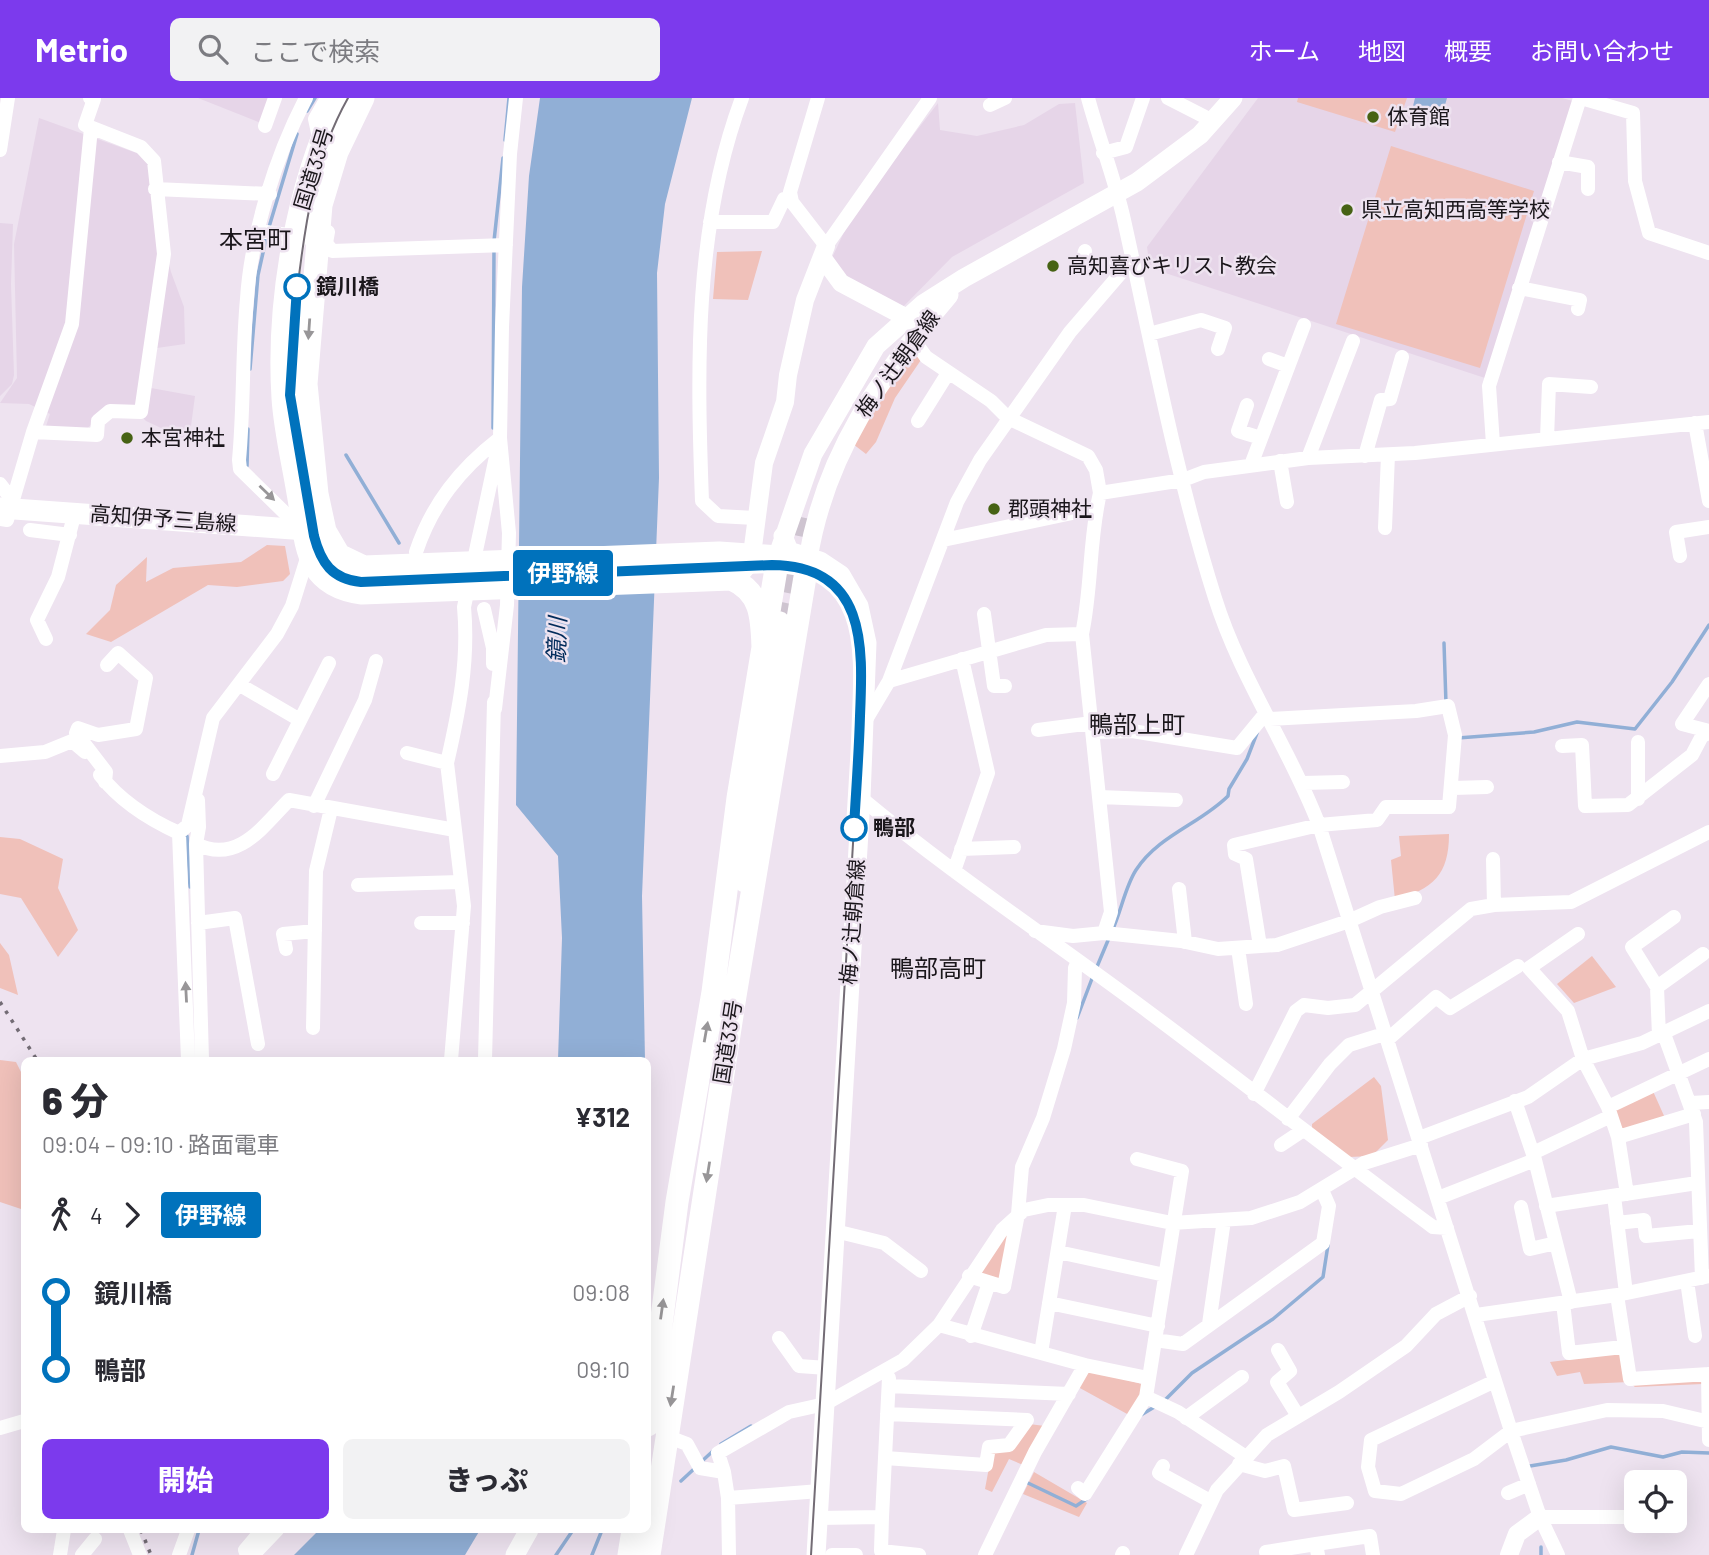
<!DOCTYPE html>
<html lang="ja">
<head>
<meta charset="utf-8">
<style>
  :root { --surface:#fff; --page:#f2f2f3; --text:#2b2b33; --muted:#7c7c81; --accent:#7c3aed }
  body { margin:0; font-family:Barlow,"Noto Sans JP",sans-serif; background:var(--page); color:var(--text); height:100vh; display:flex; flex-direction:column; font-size:26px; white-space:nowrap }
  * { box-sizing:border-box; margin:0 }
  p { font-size:23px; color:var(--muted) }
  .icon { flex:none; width:38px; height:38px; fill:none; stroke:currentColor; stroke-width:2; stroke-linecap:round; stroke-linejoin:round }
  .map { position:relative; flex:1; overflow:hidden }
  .drawer { position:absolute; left:21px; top:959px; width:630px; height:476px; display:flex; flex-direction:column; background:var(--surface); border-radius:10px; box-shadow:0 7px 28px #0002 }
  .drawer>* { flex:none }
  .badge { padding:0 14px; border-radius:5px; font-size:24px; line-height:46px }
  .buttons { position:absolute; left:1624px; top:1372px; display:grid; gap:14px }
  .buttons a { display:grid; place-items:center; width:63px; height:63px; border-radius:10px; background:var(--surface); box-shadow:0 7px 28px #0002; font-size:35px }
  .map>.badge { position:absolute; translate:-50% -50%; box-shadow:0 0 0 4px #fff }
  .legs { display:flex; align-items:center; gap:10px; height:77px; padding:0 21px; font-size:23px }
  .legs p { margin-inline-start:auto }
  .summary { display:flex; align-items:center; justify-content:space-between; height:119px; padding:0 21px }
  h1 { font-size:38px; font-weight:800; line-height:52px }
  .action { display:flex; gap:14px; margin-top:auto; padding:14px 21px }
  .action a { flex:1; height:80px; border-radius:10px; background:var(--accent); color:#fff; font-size:28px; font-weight:800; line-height:80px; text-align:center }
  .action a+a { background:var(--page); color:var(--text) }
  ul { padding:0 21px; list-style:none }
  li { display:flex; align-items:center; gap:24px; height:77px; font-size:26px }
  li i { display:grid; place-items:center; width:10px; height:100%; margin:0 9px; background:currentColor }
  li i::after { content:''; width:18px; height:18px; margin:-9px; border:5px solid; border-radius:50%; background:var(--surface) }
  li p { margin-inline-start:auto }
  li:first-child i { background:linear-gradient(#0000 50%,currentColor 0) }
  li:last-child i { background:linear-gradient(currentColor 50%,#0000 0) }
  header { display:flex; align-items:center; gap:42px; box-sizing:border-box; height:98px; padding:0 35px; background:var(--accent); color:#fff }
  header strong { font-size:33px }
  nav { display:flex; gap:38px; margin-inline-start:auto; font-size:24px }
  .search { width:490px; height:63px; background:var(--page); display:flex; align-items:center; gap:18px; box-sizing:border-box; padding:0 24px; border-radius:10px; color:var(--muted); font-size:26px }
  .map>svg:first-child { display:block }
  .built { fill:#e6d5e8 }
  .green { fill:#f0c1ba }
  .water { fill:#91afd6 }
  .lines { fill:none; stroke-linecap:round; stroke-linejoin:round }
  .stream { stroke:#91afd6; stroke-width:3.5 }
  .secondary-tunnel { stroke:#cec4d0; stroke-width:19; stroke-dasharray:19 10; stroke-linecap:butt }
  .minor { stroke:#fff; stroke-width:14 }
  .tertiary { stroke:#fff; stroke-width:18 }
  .secondary { stroke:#fff; stroke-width:19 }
  .primary { stroke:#fff; stroke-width:21 }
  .trunk { stroke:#fff; stroke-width:23 }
  .tram { stroke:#736c75; stroke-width:2 }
  .rail { stroke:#736c75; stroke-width:3.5; stroke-dasharray:3.5 7; stroke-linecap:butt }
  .oneway { fill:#989698 }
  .line-1-casing { stroke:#fff; stroke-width:16 }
  .line-1 { stroke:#0072bc; stroke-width:10 }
  .poi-dot { fill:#466214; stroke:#eee3f0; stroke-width:2.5 }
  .stop-1-dot { fill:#fff; stroke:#0072bc; stroke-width:3.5 }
  .labels { text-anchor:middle; stroke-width:5; stroke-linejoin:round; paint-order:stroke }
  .poi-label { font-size:21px; fill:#1a161b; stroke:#eee3f0; text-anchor:start }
  .street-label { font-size:21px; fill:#1a161b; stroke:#eee3f0 }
  .stop-label { font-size:21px; font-weight:bold; fill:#1a161b; stroke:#eee3f0; text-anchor:start }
  .water-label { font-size:23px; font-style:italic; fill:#022c5b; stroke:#eee3f0 }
  .quarter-label { font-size:24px; fill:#1a161b; stroke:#eee3f0 }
</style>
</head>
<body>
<header>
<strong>Metrio</strong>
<div class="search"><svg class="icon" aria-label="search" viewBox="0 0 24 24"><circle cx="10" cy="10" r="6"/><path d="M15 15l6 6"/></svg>ここで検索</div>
<nav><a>ホーム</a><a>地図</a><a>概要</a><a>お問い合わせ</a></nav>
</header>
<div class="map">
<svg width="1709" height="1457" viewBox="0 0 1709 1457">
  <rect width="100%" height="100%" fill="#eee3f0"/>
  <path class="built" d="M198,0h72l-9,25z
    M1258,0h304l11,3 -88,277 -335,-110 -3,-21z
    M938,5l2,27 37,6 47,-11 35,-21 16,-1 9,80 -132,74 -53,54 -56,-32 -12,-19 22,-47z
    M39,20l103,37 6,8 2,22 21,87 13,35 1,37 -28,4 -6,40 44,8 -6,45 -43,-20 -16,-16h-22l-15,12 -2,8 -6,5 -37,-2 -2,-2 4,-12 -21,-10 -29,-1 17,-25 -3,-134z
    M0,125l13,1 -2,60 3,91 -2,9 -12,12z"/>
  <path class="green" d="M1298,0h109l-12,34 -98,-30z
    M1391,48l143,45 -54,177 -144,-44z
    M762,153l-14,49 -35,-1 4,-47z
    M915,247l8,12 -28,41 -19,44 -10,12 -13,-10z
    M267,447l18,1 5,28 -7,7 -46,6 -29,-2 -97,57 -25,-8 24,-24 6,-25 31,-28 -1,25 27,-14 68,-6z
    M1449,736c0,41 -16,55 -54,66l-4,-40 10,-4 -2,-20z
    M0,739l20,2 43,20 -5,29 20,42 -20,27 -37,-59 -21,-4z
    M0,845l9,12 9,40 -18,-7z
    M1592,858l24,31 -42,16 -17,-19z
    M0,962l16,2 8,16v132l-24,-8z
    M1374,979l7,9 7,54 -16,16 -23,1 -37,-26v-7z
    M1652,991l13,29 -45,15 -9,-25z
    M1006,1137l4,1 -10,47 -25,-7z
    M1621,1255l8,27 73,-2 1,6 -68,3 -6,-5 -45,2 -4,-12 -23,4 -7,-14z
    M1094,1273l48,13 -3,17 -10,14 -51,-28 7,-13z
    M1029,1326l16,2 -22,39 -14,-6 -17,33 -7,-3 7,-38z
    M1034,1374l53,31 -8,14 -56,-23z"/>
  <path class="water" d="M540,0h152l-27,106 -8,69 2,205 -17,418 3,164h-87l4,-122 -4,-82 -42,-51 6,-518 7,-111z
    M1415,0h32l-6,21 -29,-9z
    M319,1432h161l-15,25h-171z"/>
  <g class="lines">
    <path class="stream" d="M307,13l8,-13
      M505,42l4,-42
      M269,129l28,-93
      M494,143l9,-83
      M250,271l8,-94 9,-40
      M493,330l1,-180
      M346,357l53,88
      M247,368l1,-37
      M1444,545l2,61
      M1458,640l76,-6 43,-10 58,7 37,-47 37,-57
      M187,738l3,51
      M1112,833c9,-19 13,-44 24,-61 23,-35 64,-46 92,-74l1,-7 18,-30 10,-26
      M1096,871l13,-31
      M1077,920l16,-42
      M1165,1302l27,-27 81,-54 50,-42 5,-32
      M1141,1317l15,-9
      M721,1346l30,-18
      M701,1364l12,-11
      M1530,1368l36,-6 45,-13 52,10 19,-5 27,1
      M681,1383l14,-13
      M1028,1385l48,23 12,-8
      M1541,1449v8
      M192,1457l7,-25
      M556,1457l17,-25
      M592,1457l10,-25"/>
    <path class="secondary-tunnel" d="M780,523l22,-104"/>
    <path class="minor" d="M742,0c-48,128 -45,269 -40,403l16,15 37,2
      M818,0l-28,94 2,10 34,44 104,-148
      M1088,0c11,41 27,81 36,122 28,126 52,255 91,378 25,80 74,149 104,227l192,606 29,86 18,38
      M1168,0l45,23
      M1581,0l52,15 2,68 14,52 60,20
      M990,7l15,-7
      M265,28l10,-28
      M320,44l-5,-23 12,-21
      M0,52l8,-52
      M1103,55l23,-6 17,-49
      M1559,64l29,5v22
      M155,91l115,5
      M710,124h63l11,-23 7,-1
      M259,133l58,8
      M328,134l-2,11 6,8 174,-6
      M1085,153l-3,11 42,4
      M1519,190l61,12 -2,9
      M1149,236l52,-14 24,8 -7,21
      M913,241l13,18 65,44 17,17 80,38 8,14 4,23
      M1269,261l19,7
      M1247,307l-9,26 23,7
      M918,323l30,-48
      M1695,325l14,78
      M33,334l64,3 1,-14 12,-10 31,1 23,-158 -10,-93 -13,-14 -56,-22 9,-26 -4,-1
      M1547,341l2,-55 42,3
      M1493,346l-4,-58 91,-288
      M1365,358l16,-56 9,-1 12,-42
      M1308,360l45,-117
      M1280,363l7,41
      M1251,367l53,-140
      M0,386l13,17
      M302,420l-13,-1 -49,-48 -1,-9c5,-53 3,-108 8,-161 4,-64 29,-144 59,-201
      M0,421l7,1 26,-88 39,-108 19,-196
      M1385,430l3,-73
      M30,432l40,5
      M943,442l153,-32
      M416,454c16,-48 44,-83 84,-114l-36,169c5,54 -5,104 -17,156
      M1680,458l-4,-24 33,-5
      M484,511l9,39v16
      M984,516l10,72h11
      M46,541l-9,-19 21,-43 17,-65
      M889,583l157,-46 36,-1
      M1709,586l-27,40 27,7
      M240,587l60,35
      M495,611l12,-104 2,-72 -9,-95 2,-111 8,-173 6,-56
      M864,625l25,-42 68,-179 23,-42 90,-128 62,-72
      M1038,632l54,-7
      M1093,634l39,-1 105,17 28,-34
      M1562,648l20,-1 3,61 43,-1 64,-50 10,-19 7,-3
      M407,655l40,10 8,67
      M0,658l45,-4 27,-11 13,11
      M273,676l56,-111
      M100,677c21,27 48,44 79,58
      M105,684l1,-10 -30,-39 2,-5 20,7 38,-6 10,-51 -28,-25 -11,12
      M1303,685l40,-1
      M1453,690l34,-1
      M1099,699l77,3
      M861,700c90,75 187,139 281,209 97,72 193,148 291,220l14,1
      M1638,701v-57
      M198,702l1,27 -3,17 6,216
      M314,708l51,-106 11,-39
      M196,746c42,21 68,-19 93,-44l166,30 9,76 -13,154
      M961,751l53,-2
      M1493,761l1,46
      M954,773l34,-98 -26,-114
      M358,787l102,-3
      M1179,791l6,53
      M198,825l37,-5 23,126
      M421,825h42
      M1035,833l38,5 31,-3 7,-21 -29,-278c10,-47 7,-95 18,-141l83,-13 21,-8 104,-14 107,-5 294,-31
      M1104,835l77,8 37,8 59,-4 72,-24 31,-14 35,-9
      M1578,836l-49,34 39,43 15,48 25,48 10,30 9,57
      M1260,848l-14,-87 -11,-5 -1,-9 85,-20 58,-5 9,-13h63l6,-72 -7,-29 -32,5 -148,8
      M1238,850l8,56
      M286,851l-3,-15 32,-3
      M1657,889l46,-33
      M313,930l3,-157 15,-62
      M1664,936l32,88 6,156
      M1659,938l-2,-49 -25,-40 42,-30
      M1387,942l49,-43 14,11 68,-42
      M188,962l-9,-227 9,-8 25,-107 64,-84 15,-28 16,-51
      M485,962l9,-358
      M1254,996l42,-83 8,-6 24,3 27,-3 116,-96 23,-4 77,-3 138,-70
      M1515,1003l20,59 36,142
      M1691,1005l18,-1
      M1608,1009l101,-48
      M1288,1021l42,-55 19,-19 35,-11
      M1618,1039l76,-23
      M1419,1040l109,-41 55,-38 59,-16 67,-32
      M1281,1047l21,-14
      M1533,1055l78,-37
      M1614,1098l12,97
      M1438,1100l97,-38
      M1065,1107l-24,148 44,12
      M1546,1108l151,-23
      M1521,1109l9,42 26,-6
      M1617,1125l27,-3 2,16 53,-5
      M835,1133l49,12 37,28
      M1058,1154l107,23
      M969,1178l35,11 14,-73 4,-47 21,-49 21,-69 10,-46 1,-35 3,-7
      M1687,1183l8,55
      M1617,1197l13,84 79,-5
      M1049,1205l109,23
      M1563,1205l6,50 54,-6
      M1476,1217l141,-20 92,-19
      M1209,1226l15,-104
      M939,1227l102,28
      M971,1238l18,-53
      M779,1240l20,28 28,2
      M1155,1242l28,4 140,-101 6,-37 -7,-16
      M1278,1252l12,21 -13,11 21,34
      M1708,1276l1,66
      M1495,1283l-124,59 -3,27 7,24 26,3 73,-35 37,-28 96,-21 56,1 46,11
      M889,1288l180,8
      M1146,1299l32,15 68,45
      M1186,1320l56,-41
      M0,1330l24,-7
      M666,1338l21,8 13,24 24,4 4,26 92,-7
      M885,1360l101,7 3,-18 20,-2 18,-25 -140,-6
      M1239,1366l26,7 19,-5 10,44 53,-7
      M1163,1368l-4,7 51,28
      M724,1374l-6,-19 71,-41 36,-8 78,-44 36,-35 63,-95 22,-20 24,-5h36l88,18 79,-5 49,-16 64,-39 57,-18
      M1078,1390l7,6 61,-97 36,-226 -45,-12
      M1508,1395l21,-9
      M728,1400l1,57
      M882,1419l7,-139
      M1540,1419h96
      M818,1420l64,-1 -1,34 38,4
      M130,1432l10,25
      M1316,1446l54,-8 3,19
      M60,1457l4,-25
      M82,1457l13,-16
      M179,1457l9,-25
      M247,1457l-2,-5 17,-20
      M253,1457l24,-25
      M832,1457h24
      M985,1457l50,-103 50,-87 63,13
      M1122,1457l1,-2
      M1186,1457l31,-65 50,-55 72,-43 67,-46 30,-32 34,-18
      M1267,1457l-1,-3 50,-8 2,11"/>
    <path class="tertiary" d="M822,159l19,26 66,35
      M739,478l12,-14 13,-99 21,-61 3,-27 17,-75 21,-54
      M1509,1457l8,-21 23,-17"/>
    <path class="secondary" d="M783,438l6,15 31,10 21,14 18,31 8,37 -6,155 -45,757
      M780,451l33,-95 63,-108 47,-42 41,-26 173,-96 63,-47 33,-37
      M808,461c17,-106 74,-185 141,-264
      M744,785l5,-58 31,-204
      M515,1457l14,-25"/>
    <path class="primary" d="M0,410l320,23"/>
    <path class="trunk" d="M340,0c-43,86 -63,204 -57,300 2,32 10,64 15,95 9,48 4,92 64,100l369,-14c31,13 31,40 32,69
      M363,0l-26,54 -16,53 -15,179 11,110 8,37 14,24 25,12 355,-14 89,6
      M648,1327l29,-223 36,-210 25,-194 40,-241
      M629,1457l4,-25
      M649,1457l86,-559 73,-437"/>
    <path class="tram" d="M348,0c-34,60 -43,126 -51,194 -4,33 -8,67 -7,101 2,31 10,63 15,94 6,39 8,90 56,95l426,-17c86,20 76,90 73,160l-49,830"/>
    <path class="rail" d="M0,904l37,58
      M141,1432l10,25"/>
  </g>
  <defs><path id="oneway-solid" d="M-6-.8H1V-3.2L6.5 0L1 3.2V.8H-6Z" transform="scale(1.75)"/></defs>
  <g class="oneway">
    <use href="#oneway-solid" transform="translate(309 231) rotate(94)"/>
    <use href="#oneway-solid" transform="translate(267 395) rotate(44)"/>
    <use href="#oneway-solid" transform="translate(186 894) rotate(-93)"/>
    <use href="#oneway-solid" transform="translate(706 934) rotate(-80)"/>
    <use href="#oneway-solid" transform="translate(708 1074) rotate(99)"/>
    <use href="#oneway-solid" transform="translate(662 1211) rotate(-82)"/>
    <use href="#oneway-solid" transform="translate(672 1298) rotate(99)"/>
  </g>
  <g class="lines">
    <g class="line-1-casing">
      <path id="line-1" d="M297,189l-7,108 24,141c7,27 18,43 47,46l411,-17c95,1 91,81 88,151 -1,37 -4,75 -6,112"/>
    </g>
    <use href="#line-1" class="line-1"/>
  </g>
  <g class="poi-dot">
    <circle cx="1373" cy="19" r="7"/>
    <circle cx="1347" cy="112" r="7"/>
    <circle cx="1053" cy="168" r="7"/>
    <circle cx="127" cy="340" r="7"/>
    <circle cx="994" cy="411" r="7"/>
  </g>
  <g class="stop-1-dot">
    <circle cx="297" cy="189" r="12"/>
    <circle cx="854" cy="730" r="12"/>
  </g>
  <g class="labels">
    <g class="poi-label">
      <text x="1387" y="26">体育館</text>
      <text x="1361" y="119">県立高知西高等学校</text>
      <text x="1067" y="175">高知喜びキリスト教会</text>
      <text x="141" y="347">本宮神社</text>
      <text x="1008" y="418">郡頭神社</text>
    </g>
    <g class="street-label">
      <text transform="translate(314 71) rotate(-73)" y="7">国道33号</text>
      <text transform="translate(898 266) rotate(-54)" y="7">梅ノ辻朝倉線</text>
      <text transform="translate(163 421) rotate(4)" y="7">高知伊予三島線</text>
      <text transform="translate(853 824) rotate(-86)" y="7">梅ノ辻朝倉線</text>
      <text transform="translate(728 944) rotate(-81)" y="7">国道33号</text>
    </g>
    <g class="stop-label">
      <text x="316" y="196">鏡川橋</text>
      <text x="873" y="737">鴨部</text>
    </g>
    <g class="water-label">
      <text transform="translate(557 542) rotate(-88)" y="8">鏡川</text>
    </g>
    <g class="quarter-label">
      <text x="255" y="150">本宮町</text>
      <text x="1137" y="635">鴨部上町</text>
      <text x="938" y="879">鴨部高町</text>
    </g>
  </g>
</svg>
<div class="buttons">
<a><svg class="icon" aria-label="locate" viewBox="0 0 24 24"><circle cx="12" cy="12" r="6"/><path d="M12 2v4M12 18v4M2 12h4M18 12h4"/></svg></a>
</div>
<b class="badge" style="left:563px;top:475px;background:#0072bc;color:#fff">伊野線</b>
<section class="drawer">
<div class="summary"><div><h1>6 分</h1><p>09:04 – 09:10 · 路面電車</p></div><b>¥312</b></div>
<div class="legs"><svg class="icon" aria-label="walk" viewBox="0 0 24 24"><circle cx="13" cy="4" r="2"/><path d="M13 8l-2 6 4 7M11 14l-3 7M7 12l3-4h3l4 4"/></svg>4<svg class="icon" aria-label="forward" viewBox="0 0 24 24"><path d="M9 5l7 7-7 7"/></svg><b class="badge" style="background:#0072bc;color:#fff">伊野線</b></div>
<ul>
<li><i style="color:#0072bc"></i><b>鏡川橋</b><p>09:08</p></li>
<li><i style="color:#0072bc"></i><b>鴨部</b><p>09:10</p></li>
</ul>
<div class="action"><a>開始</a><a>きっぷ</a></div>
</section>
</div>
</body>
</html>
